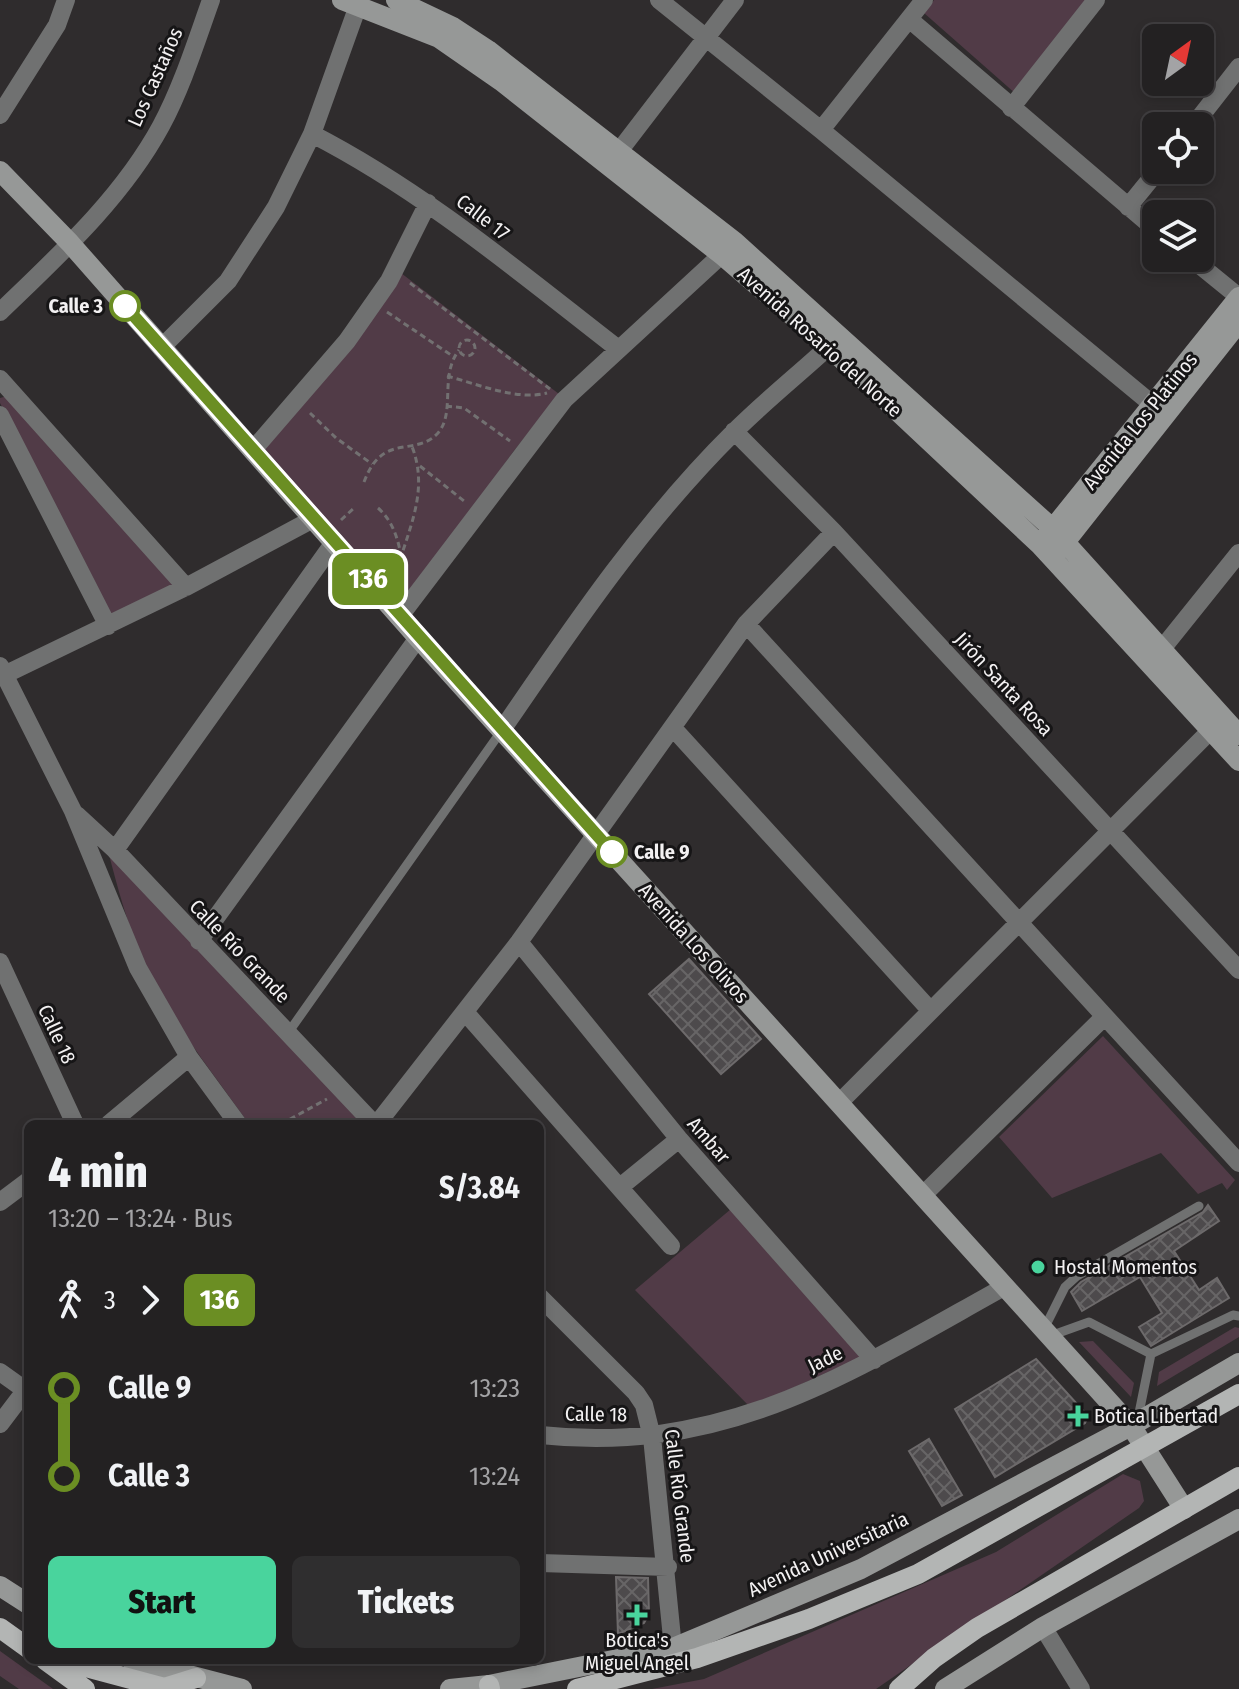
<!DOCTYPE html>
<html lang="en">
<head>
<meta charset="utf-8">
<style>
  :root { --surface:#232122; --page:#2f2e2f; --text:#f1f3f6; --muted:#a3a3a5; --line:#403e40; --accent:#49d49d }
  body { margin:0; font-family:"Fira Sans Condensed",sans-serif; background:var(--page); color:var(--text); height:100vh; display:flex; flex-direction:column; font-size:30px; white-space:nowrap }
  * { box-sizing:border-box; margin:0 }
  p { font-size:26px; color:var(--muted) }
  .icon { flex:none; width:44px; height:44px; fill:none; stroke:currentColor; stroke-width:2; stroke-linecap:round; stroke-linejoin:round }
  .map { position:relative; flex:1; overflow:hidden }
  .panel { position:absolute; left:24px; top:1120px; width:520px; height:544px; display:flex; flex-direction:column; background:var(--surface); border-radius:12px; box-shadow:0 4px 12px #0003,0 0 0 2px var(--line) }
  .panel>* { flex:none }
  .badge { padding:0 16px; border-radius:12px; font-size:28px; line-height:52px }
  .needle { width:52px; rotate:33deg }
  .buttons { position:absolute; left:1142px; top:24px; display:grid; gap:16px }
  .buttons a { display:grid; place-items:center; width:72px; height:72px; border-radius:12px; background:var(--surface); box-shadow:0 4px 12px #0003,0 0 0 2px var(--line); font-size:40px }
  .map>.badge { position:absolute; translate:-50% -50%; box-shadow:0 0 0 4px #fff }
  .legs { display:flex; align-items:center; gap:12px; height:88px; padding:0 24px; font-size:26px }
  .legs p { margin-inline-start:auto }
  .overview { display:flex; align-items:center; justify-content:space-between; height:136px; padding:0 24px }
  h1 { font-size:44px; font-weight:800; line-height:60px }
  .action { display:flex; gap:16px; margin-top:auto; padding:16px 24px }
  .action a { flex:1; height:92px; border-radius:12px; background:var(--accent); color:#111; font-size:32px; font-weight:800; line-height:92px; text-align:center }
  .action a+a { background:var(--page); color:var(--text) }
  ul { padding:0 24px; list-style:none }
  li { display:flex; align-items:center; gap:28px; height:88px; font-size:30px }
  li i { display:grid; place-items:center; width:12px; height:100%; margin:0 10px; background:currentColor }
  li i::after { content:''; width:20px; height:20px; margin:-10px; border:6px solid; border-radius:50%; background:var(--surface) }
  li p { margin-inline-start:auto }
  li:first-child i { background:linear-gradient(#0000 50%,currentColor 0) }
  li:last-child i { background:linear-gradient(currentColor 50%,#0000 0) }
  .map>svg:first-child { display:block }
  .green { fill:#513b47 }
  .building { fill:url(#building-cross-hatch); stroke:#6d6a6b; stroke-width:2 }
  .lines { fill:none; stroke-linecap:round; stroke-linejoin:round }
  .path { stroke:#727071; stroke-width:3; stroke-dasharray:6 4; stroke-linecap:butt }
  .lane { stroke:#707171; stroke-width:9 }
  .street { stroke:#707171; stroke-width:18 }
  .secondary { stroke:#969897; stroke-width:20 }
  .primary { stroke:#b3b5b4; stroke-width:20 }
  .line-1-casing { stroke:#fff; stroke-width:18 }
  .line-1 { stroke:#6b8e23; stroke-width:12 }
  .stop-1-dot { fill:#fff; stroke:#6b8e23; stroke-width:4 }
  .poi-dot { fill:#49d49d; stroke:#161516; stroke-width:3 }
  .labels { text-anchor:middle; stroke-width:6; stroke-linejoin:round; paint-order:stroke }
  .street-label { font-size:20px; fill:#f3f1f2; stroke:#161516 }
  .stop-label { font-size:20px; font-weight:bold; fill:#f3f1f2; stroke:#161516; text-anchor:end }
  .poi-label { font-size:20px; fill:#f3f1f2; stroke:#161516; text-anchor:start }
</style>
</head>
<body>
<div class="map">
<svg width="1239" height="1689" viewBox="0 0 1239 1689">
  <defs>
    <pattern id="building-cross-hatch" width="8" height="8" patternUnits="userSpaceOnUse" patternTransform="scale(2)"><rect width="8" height="8" fill="#4d4a4c"/><path d="M0 0l8 8M0 8l8-8" fill="none" stroke="#676566"/></pattern>
  </defs>
  <rect width="100%" height="100%" fill="#2f2c2d"/>
  <path class="green" d="M934,0h153l-71,94 -92,-81z
    M401,273l158,121 -46,58 -100,142 -16,3 -132,-143v-9c52,-54 96,-108 136,-172z
    M11,395l168,189 -69,33 -110,-214v-5z
    M108,851l259,273h-118c-36,-51 -79,-104 -105,-161 -16,-36 -26,-74 -36,-112z
    M1103,1036l132,144 -8,10 -5,-7 -24,11 -37,-41 -109,45 -53,-61z
    M731,1209l131,148 -112,50 -115,-117z
    M1235,1327l4,1v9l-82,49 2,-14z
    M1093,1341l41,42 -3,14 -52,-55z
    M1123,1474l17,7 4,20 -5,7 -263,181h-224l52,-10 292,-127z
    M0,1651l53,38h-34l-19,-13z"/>
  <path class="building" d="M689,959l72,80 -40,35 -72,-80z
    M1208,1205l11,16 -45,30 25,39 18,-12 12,20 -78,48 -12,-19 23,-14 -22,-36 -58,34 -11,-19 10,-10 122,-70z
    M1036,1359l52,57 -3,7 -90,54 -40,-68z
    M929,1439l33,56 -20,11 -33,-55z
    M616,1577l32,1 1,36 -5,9 -26,11z"/>
  <g class="lines">
    <path class="path" d="M410,283l140,106
      M387,312l67,45
      M459 348a8 8 0 1 1 16 0a8 8 0 1 1-16 0Z
      M447,376c30,8 71,25 100,17
      M446,406l18,2 46,33
      M310,413l26,25 36,26
      M420,466l44,35
      M364,482c19,-51 51,-24 74,-49 18,-21 1,-57 21,-83
      M378,508c20,17 25,49 25,75
      M341,520l12,-11
      M400,560c13,-41 28,-75 11,-116
      M281,1124l46,-25"/>
    <path class="lane" d="M288,1033l214,-303
      M1044,1329l21,-42 12,-11 122,-70
      M1050,1336l39,-14 62,32 82,-39 6,1
      M1138,1418l13,-64"/>
    <path class="street" d="M659,0l162,130 343,284
      M909,19l247,211
      M1011,108l85,-108
      M0,115l57,-90 9,-25
      M1193,126l46,-59
      M821,130l103,-130
      M312,134c111,57 207,138 305,214
      M610,163l125,-163
      M1128,207l30,-37
      M1191,258l48,39
      M0,312c58,-56 122,-114 161,-186 21,-39 35,-84 50,-126
      M161,348l67,-67 48,-74 36,-73 48,-134
      M0,379l186,208
      M0,415l108,211
      M734,431l100,101 405,438
      M252,451l95,-110 42,-60 39,-78
      M400,616l164,-216 166,-153
      M746,624l493,539
      M1153,660l86,-107
      M0,666l73,145 65,157 51,89 49,67
      M0,677l186,-90 127,-68
      M673,728l257,282
      M502,730c71,-104 142,-209 232,-298 33,-33 70,-62 104,-94
      M77,815l38,35 259,274
      M115,850l220,-309
      M199,941l219,-303
      M519,942l160,197 195,221
      M0,962l75,162
      M465,1012l206,234
      M839,1103l382,-383
      M109,1124l80,-67
      M377,1124l142,-182 227,-318 88,-92
      M620,1187l59,-48
      M923,1195l180,-177
      M0,1202l28,-21
      M540,1297l96,96 8,12 8,32 21,211
      M0,1372l28,20
      M0,1424l28,-37
      M540,1435c187,20 309,-62 464,-148
      M540,1563l128,4
      M1043,1627l38,62"/>
    <path class="secondary" d="M342,0l97,38 62,43 222,175 106,91 211,198 199,216
      M396,0l57,27 35,23 247,192 318,287 186,206
      M0,171l70,72 348,395 713,788 53,83
      M1046,537l193,-240
      M1058,551l181,-229
      M0,1586l28,18
      M131,1660l111,29
      M450,1689l39,-4 184,-37 188,-79 270,-143 108,-63
      M945,1689l98,-62 196,-108"/>
    <path class="primary" d="M0,1628l28,20
      M45,1660l40,29
      M60,1660l108,29
      M489,1685l1,4
      M164,1688l32,-10
      M577,1689l120,-31 112,-39 109,-45 321,-180
      M899,1689l35,-31 43,-30 262,-151"/>
  </g>
  <g class="lines">
    <g class="line-1-casing">
      <path id="line-1" d="M125,306l487,546"/>
    </g>
    <use href="#line-1" class="line-1"/>
  </g>
  <g class="stop-1-dot">
    <circle cx="125" cy="306" r="14"/>
    <circle cx="612" cy="852" r="14"/>
  </g>
  <g class="poi-dot">
    <circle cx="1038" cy="1267" r="8"/>
    <path d="M1074 1404h8v8h8v8h-8v8h-8v-8h-8v-8h8z"/>
    <path d="M633 1603h8v8h8v8h-8v8h-8v-8h-8v-8h8z"/>
  </g>
  <g class="labels">
    <g class="street-label">
      <text transform="translate(155 77) rotate(-66)" y="7">Los Castaños</text>
      <text transform="translate(483 217) rotate(38)" y="7">Calle 17</text>
      <text transform="translate(820 342) rotate(42)" y="7">Avenida Rosario del Norte</text>
      <text transform="translate(1140 421) rotate(-51)" y="7">Avenida Los Platinos</text>
      <text transform="translate(1004 684) rotate(47)" y="7">Jirón Santa Rosa</text>
      <text transform="translate(694 943) rotate(48)" y="7">Avenida Los Olivos</text>
      <text transform="translate(240 951) rotate(46)" y="7">Calle Río Grande</text>
      <text transform="translate(57 1034) rotate(65)" y="7">Calle 18</text>
      <text transform="translate(709 1140) rotate(49)" y="7">Ambar</text>
      <text transform="translate(825 1359) rotate(-26)" y="7">Jade</text>
      <text transform="translate(596 1414) rotate(1)" y="7">Calle 18</text>
      <text transform="translate(680 1496) rotate(83)" y="7">Calle Río Grande</text>
      <text transform="translate(828 1554) rotate(-25)" y="7">Avenida Universitaria</text>
    </g>
    <g class="stop-label">
      <text x="103" y="313">Calle 3</text>
      <text x="634" y="859" text-anchor="start">Calle 9</text>
    </g>
    <g class="poi-label">
      <text x="1054" y="1274">Hostal Momentos</text>
      <text x="1094" y="1423">Botica Libertad</text>
      <text x="637" y="1647" text-anchor="middle">Botica's<tspan x="637" dy="23">Miguel Angel</tspan></text>
    </g>
  </g>
</svg>
<div class="buttons">
<a><svg class="needle" viewBox="-14 -14 28 28"><path d="M0-13l5 13h-10z" fill="#e53935"/><path d="M0 13l5-13h-10z" fill="#a3a3a5"/></svg></a>
<a><svg class="icon" aria-label="locate" viewBox="0 0 24 24"><circle cx="12" cy="12" r="6"/><path d="M12 2v4M12 18v4M2 12h4M18 12h4"/></svg></a>
<a><svg class="icon" aria-label="layers" viewBox="0 0 24 24"><path d="M12 4l9 5-9 5-9-5zM3 14l9 5 9-5"/></svg></a>
</div>
<b class="badge" style="left:368px;top:579px;background:#6b8e23;color:#fff">136</b>
<section class="panel">
<div class="overview"><div><h1>4 min</h1><p>13:20 – 13:24 · Bus</p></div><b>S/3.84</b></div>
<div class="legs"><svg class="icon" aria-label="walk" viewBox="0 0 24 24"><circle cx="13" cy="4" r="2"/><path d="M13 8l-2 6 4 7M11 14l-3 7M7 12l3-4h3l4 4"/></svg>3<svg class="icon" aria-label="forward" viewBox="0 0 24 24"><path d="M9 5l7 7-7 7"/></svg><b class="badge" style="background:#6b8e23;color:#fff">136</b></div>
<ul>
<li><i style="color:#6b8e23"></i><b>Calle 9</b><p>13:23</p></li>
<li><i style="color:#6b8e23"></i><b>Calle 3</b><p>13:24</p></li>
</ul>
<div class="action"><a>Start</a><a>Tickets</a></div>
</section>
</div>
</body>
</html>
